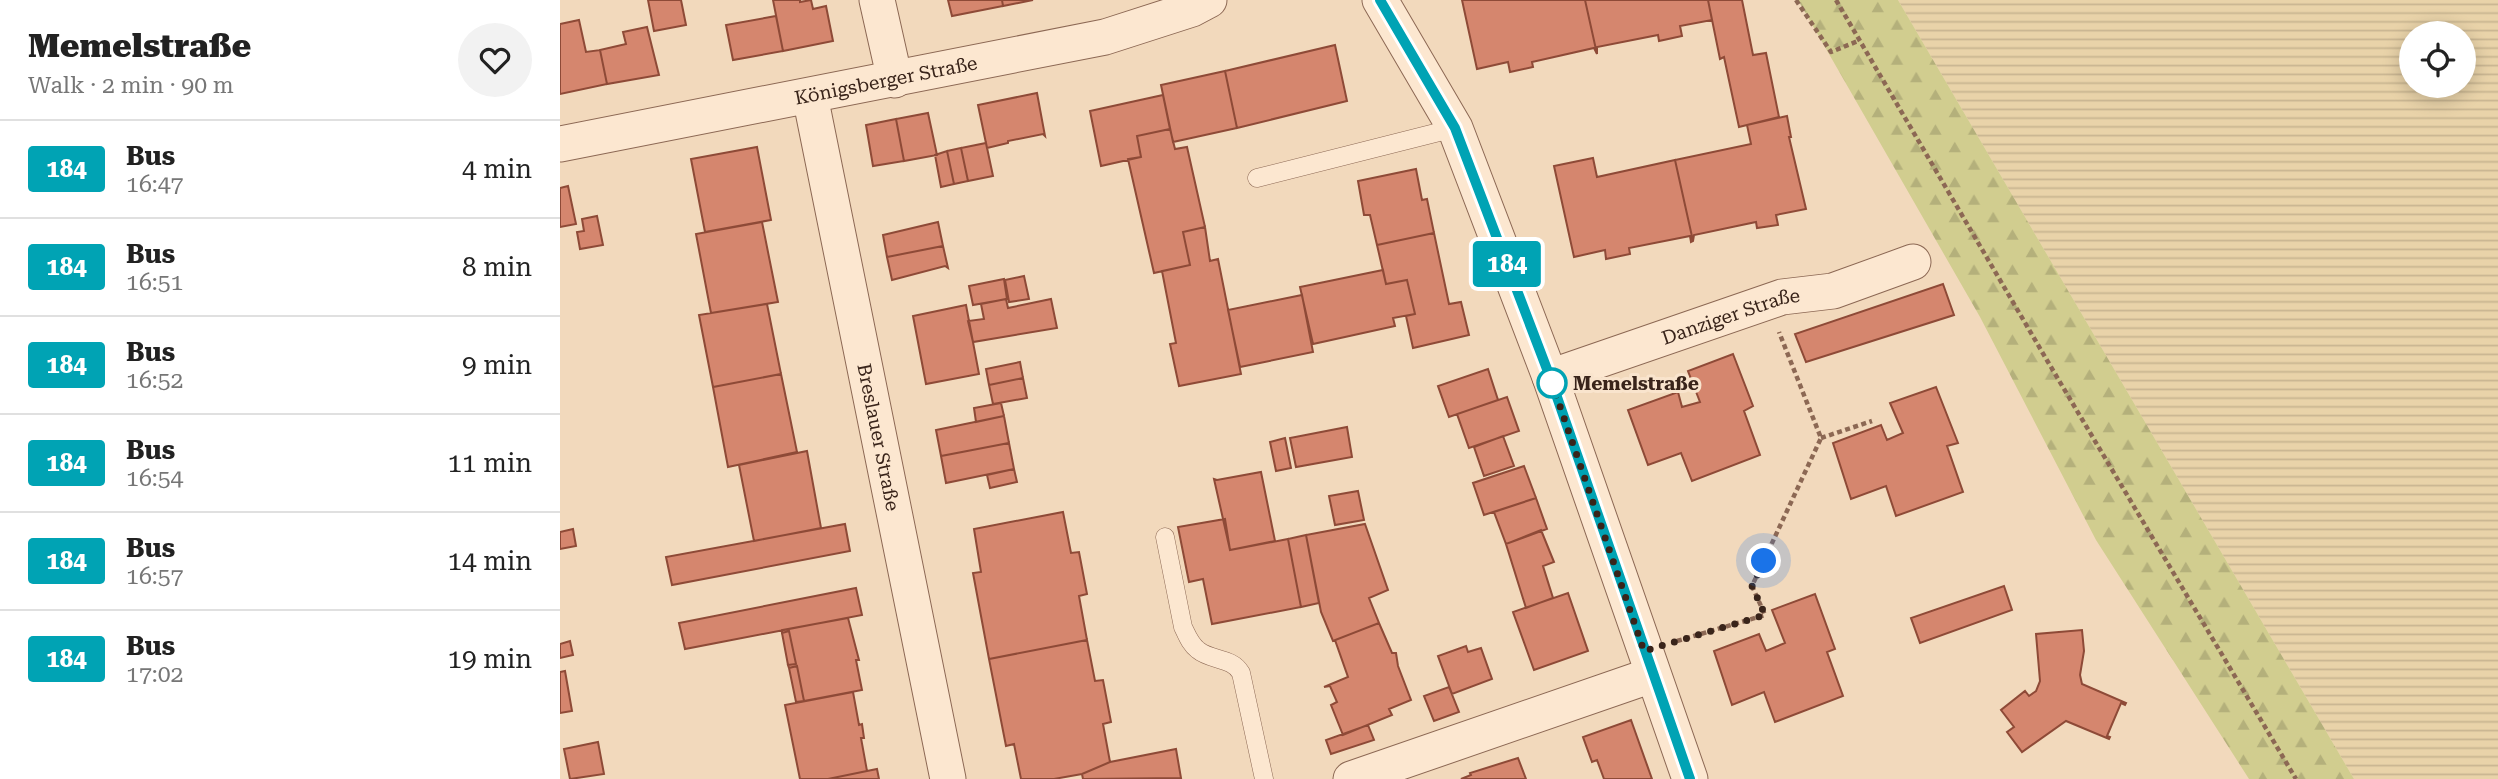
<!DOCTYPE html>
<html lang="en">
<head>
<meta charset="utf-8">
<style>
  :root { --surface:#fff; --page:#f2f2f2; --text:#222; --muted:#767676; --line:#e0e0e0 }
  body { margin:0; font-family:"Roboto Serif",serif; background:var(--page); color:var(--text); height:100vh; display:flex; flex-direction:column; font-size:26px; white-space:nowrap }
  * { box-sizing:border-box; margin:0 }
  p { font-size:23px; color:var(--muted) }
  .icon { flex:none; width:38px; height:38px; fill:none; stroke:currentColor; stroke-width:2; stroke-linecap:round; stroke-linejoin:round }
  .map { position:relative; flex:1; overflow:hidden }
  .details { display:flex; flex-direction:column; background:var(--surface); width:560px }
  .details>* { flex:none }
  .badge { padding:0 14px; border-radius:5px; font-size:24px; line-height:46px }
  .tools { position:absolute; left:1839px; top:21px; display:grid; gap:14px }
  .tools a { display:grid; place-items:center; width:77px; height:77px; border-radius:50%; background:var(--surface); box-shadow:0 4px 18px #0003; font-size:35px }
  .you { position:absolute; width:35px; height:35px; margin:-18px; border:5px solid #fff; border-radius:50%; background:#1a73e8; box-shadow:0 0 0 10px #1a73e833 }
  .map>.badge { position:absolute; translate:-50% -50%; box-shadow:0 0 0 4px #fff }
  .round { display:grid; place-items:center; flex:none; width:74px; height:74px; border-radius:37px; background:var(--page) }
  .head { display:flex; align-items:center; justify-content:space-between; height:119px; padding:0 28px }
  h1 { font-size:33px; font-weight:800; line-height:52px }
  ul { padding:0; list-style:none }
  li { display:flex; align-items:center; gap:21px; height:98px; padding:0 28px; border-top:2px solid var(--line) }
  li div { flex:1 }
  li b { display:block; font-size:26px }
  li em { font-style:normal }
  li .badge { min-width:77px; font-weight:700; text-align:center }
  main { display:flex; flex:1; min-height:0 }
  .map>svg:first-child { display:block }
  .farmland { fill:url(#farmland-rules); fill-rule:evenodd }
  .forest { fill:url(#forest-firs) }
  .building { fill:#d5866e; stroke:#8e4a37; stroke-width:2 }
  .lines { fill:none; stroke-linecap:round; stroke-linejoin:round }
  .lane-casing { stroke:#8c6854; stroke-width:19 }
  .street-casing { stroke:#8c6854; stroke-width:37 }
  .path { stroke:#8c6854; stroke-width:4.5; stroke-dasharray:5 3.5; stroke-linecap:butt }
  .lane { stroke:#fce7d0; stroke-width:18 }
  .street { stroke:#fce7d0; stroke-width:35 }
  .line-casing { stroke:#fff; stroke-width:16 }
  .line { stroke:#00a3b4; stroke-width:10 }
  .walk { stroke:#39241a; stroke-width:7; stroke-dasharray:0 12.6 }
  .stop-dot { fill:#fff; stroke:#00a3b4; stroke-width:3.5 }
  .labels { text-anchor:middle; stroke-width:6; stroke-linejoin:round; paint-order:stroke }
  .street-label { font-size:19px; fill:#39241a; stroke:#f9e4cd }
  .stop-label { font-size:19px; font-weight:bold; fill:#39241a; stroke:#f9e4cd; text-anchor:start }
</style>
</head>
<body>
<main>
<section class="details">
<div class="head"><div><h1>Memelstraße</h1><p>Walk · 2 min · 90 m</p></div><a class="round"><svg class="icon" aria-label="heart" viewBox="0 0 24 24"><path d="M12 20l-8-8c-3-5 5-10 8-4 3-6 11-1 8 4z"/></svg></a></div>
<ul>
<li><span class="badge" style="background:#00a3b4;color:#fff">184</span><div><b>Bus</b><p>16:47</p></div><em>4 min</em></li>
<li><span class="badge" style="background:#00a3b4;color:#fff">184</span><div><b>Bus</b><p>16:51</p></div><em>8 min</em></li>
<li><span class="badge" style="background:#00a3b4;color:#fff">184</span><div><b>Bus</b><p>16:52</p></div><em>9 min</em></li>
<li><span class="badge" style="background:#00a3b4;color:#fff">184</span><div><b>Bus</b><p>16:54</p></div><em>11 min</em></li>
<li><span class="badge" style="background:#00a3b4;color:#fff">184</span><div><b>Bus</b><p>16:57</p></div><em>14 min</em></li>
<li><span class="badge" style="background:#00a3b4;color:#fff">184</span><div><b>Bus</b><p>17:02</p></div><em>19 min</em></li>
</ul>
</section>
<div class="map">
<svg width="1938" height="779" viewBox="0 0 1938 779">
  <defs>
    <pattern id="farmland-rules" width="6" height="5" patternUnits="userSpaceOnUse" patternTransform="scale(1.75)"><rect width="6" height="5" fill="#e9d3a9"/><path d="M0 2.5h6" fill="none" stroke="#c9b591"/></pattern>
    <pattern id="forest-firs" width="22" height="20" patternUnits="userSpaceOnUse" patternTransform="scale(1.75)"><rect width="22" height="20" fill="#d1cd8f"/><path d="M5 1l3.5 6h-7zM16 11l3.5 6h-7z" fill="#b4b07b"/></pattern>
  </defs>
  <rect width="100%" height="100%" fill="#f2d9bc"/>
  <path class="farmland" d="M1338,0h600v779h-144zM1852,33h52v53h-52z"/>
  <path class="forest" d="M1238,0h100l456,779h-105l-153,-239 -116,-223z"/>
  <path class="building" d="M88,0h33l5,25 -32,6z
    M213,0h27v2l11,-2 2,9 13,-3 7,35 -50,10z
    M388,0h54l1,6 -51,10z
    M442,0h31l-30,6z
    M902,0h123l12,54 -3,-6 -62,14 1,5 -23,5 -2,-10 -31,7z
    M1025,0h123l4,20 -32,6 2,10 -23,5 -1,-6 -61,12v7z
    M1148,0h34l11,55 13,-2 13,64 -40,10 -15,-70 -4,2z
    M216,16l7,35 -50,9 -7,-35z
    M19,20l7,32 14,-2 7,34 -47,10v-70z
    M87,27l12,48 -52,9 -7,-34 26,-6 -3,-12z
    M775,45l12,56 -110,27 -12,-57z
    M665,71l12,57 -64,14 -12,-57z
    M477,93l8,43 -2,-2 -35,7v2l-21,5 -9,-43z
    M603,95l7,34 -33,7 4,21 -40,9 -11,-55z
    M368,113l9,42 -33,6 -8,-42z
    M1227,116l4,21h-2l17,72 -30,6 2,10 -21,3 -1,-6 -62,13 -1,6 -18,-81 76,-16 -4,-19z
    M336,119l8,42 -31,5 -7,-41z
    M610,129l5,20 12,-2 18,80 -22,5 7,33 -36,8 -26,-114 13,-2 -4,-21z
    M426,143l7,33 -25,5 -7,-33z
    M197,147l14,73 -66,12 -14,-73z
    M401,148l7,33 -14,3 -7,-33z
    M387,151l7,33 -13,3 -6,-32z
    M1033,158l4,19 78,-17 18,81 -2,1 -1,-6 -61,12 1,6 -24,5 -1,-9 -31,7 -20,-91z
    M856,169l6,31 5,-1 7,34 -57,12 -7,-30h-6l-6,-34z
    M8,186l8,38 -16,3v-39z
    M37,216l6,29 -23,4 -3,-17 7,-1 -2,-12z
    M202,222l16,80 -67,11 -15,-79z
    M378,222l5,24 -56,11 -4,-22z
    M645,227l5,34 8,-2 23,115 -62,12 -9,-42 6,-1 -14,-72 28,-6 -7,-33z
    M874,233l15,71 12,-2 8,33 -56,13 -7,-32 9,-2 -8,-34 -21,4 -9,-39z
    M383,246l5,22 -3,-2 -53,14 -5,-23z
    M823,270l3,14 21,-4 8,34 -22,4 2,8 -82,18 -13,-57z
    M464,276l5,23 -20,3 -4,-22z
    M444,279l3,20 -34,6 -4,-19z
    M1383,284l11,31 -148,47 -11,-28z
    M742,295l11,57 -73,15 -12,-57z
    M446,299l2,9 43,-9 6,29 -84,14 -5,-21 16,-2 -3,-15z
    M207,304l14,70 -68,13 -14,-72z
    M406,305l13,69 -53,10 -13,-68z
    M1173,354l20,52 -9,5 16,44 -68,26 -11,-28 -33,12 -20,-55 50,-18 4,15 18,-5 -12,-31z
    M460,362l3,16 -34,7 -3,-16z
    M928,369l10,31 -49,17 -11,-31z
    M221,374l16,78 -69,15 -15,-80z
    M463,378l4,20 -34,6 -4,-19z
    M1376,387l22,56 -11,3 16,46 -67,24 -10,-30 -35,13 -18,-56 48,-18 6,15 16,-7 -13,-30z
    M947,397l12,34 -50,17 -12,-34z
    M441,403l3,13 -28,6 -2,-14z
    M444,416l5,27 -68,13 -5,-26z
    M787,427l5,30 -56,10 -6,-29z
    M943,436l11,30 -30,10 -10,-29z
    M725,438l6,30 -15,3 -6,-29z
    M449,443l5,26 -68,14 -5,-27z
    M247,451l14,77 -67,13 -15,-76z
    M964,466l12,32 -52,17 -11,-32z
    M454,469l3,13 -27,6 -3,-13z
    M701,472l14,69 -45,9 -16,-71 3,1z
    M798,491l6,29 -29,5 -6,-29z
    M976,498l11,31 -41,15 -12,-32z
    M503,512l8,41 8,-1 8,42 -8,2 8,44 -98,19 -16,-86 8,-1 -7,-43z
    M665,519l5,31 58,-11 13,68 -89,17 -9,-45 -14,3 -11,-55z
    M285,524l5,27 -178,34 -6,-28z
    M805,524l23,66 -19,8 10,25 -46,18 -12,-29 -15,-77z
    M13,529l3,17 -16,3v-17z
    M981,530l13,32 -11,4 10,32 -27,10 -20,-64z
    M746,535l13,68 -18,4 -13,-68z
    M1444,586l8,24 -92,33 -9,-25z
    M296,588l6,27 -177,34 -6,-26z
    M1008,593l20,58 -54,19 -21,-58z
    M1255,594l20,55 -8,3 16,44 -68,26 -11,-30 -32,13 -18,-54 45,-17 7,17 19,-8 -13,-33z
    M288,618l11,42h-3l6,30 -58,11 -7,-35 -8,2 -1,-3 8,-1 -7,-33 -7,2v-3z
    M819,623l13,30h4l2,13 13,34 -22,9 3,6 -49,20 -12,-30 6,-3 -7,-16 -6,1 24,-10 -13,-37z
    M1522,630l2,21 -4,24 2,9 44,19 -1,2 -4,-2 -14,33 3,1 -1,2 -43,-18 -44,31 -15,-20 7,-5 -13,-17 24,-19 4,5 7,-5 4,-10 -4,-47z
    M229,631l7,33 -8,1 -6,-32z
    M527,640l8,41 8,-1 8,42 -8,2 7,38 -28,12 -28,5h-33l-7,-35 -8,2 -17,-87z
    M10,641l3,14 -13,3v-14z
    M906,646l2,6 13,-4 11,31 -40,15 -14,-38z
    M237,666l7,35 -8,1 -7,-34z
    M5,671l7,40 -12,2v-41z
    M889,687l10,25 -25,9 -10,-25z
    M293,692l6,33 3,-1 2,14h-3l6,33 -39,8h-28l-15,-74z
    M1071,720l21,59h-48l-7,-19 -5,2 -9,-25z
    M808,725l6,15 -43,14 -5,-14z
    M38,742l6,32 -34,5 -6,-30z
    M616,749l5,29 -98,1 -1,-5 28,-12z
    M958,758l8,21h-65l10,-4 -1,-2z
    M317,769l2,10h-51l39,-8z"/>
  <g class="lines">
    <g class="lane-casing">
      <path id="lane" d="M697,178l198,-50
        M605,537l18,90c4,8 7,17 15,23 13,11 34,7 43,23l23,106"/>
    </g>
    <g class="street-casing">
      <g id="street">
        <path d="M317,0l18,80"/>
        <path d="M820,0l75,128 95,249 140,402"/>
        <path id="s1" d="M250,96l138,683"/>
        <path id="s2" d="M0,144l545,-107 87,-28 17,-9"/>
        <path id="s3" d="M990,377l232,-80 51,-6 80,-29"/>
        <path d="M791,779l301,-104"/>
      </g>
    </g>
    <path class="path" d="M1236,0l35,52 27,-11
      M1276,0l212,362 248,417
      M1261,438l51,-17
      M1117,641l88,-26 -13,-29 69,-148 -42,-106"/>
    <use href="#lane" class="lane"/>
    <use href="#street" class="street"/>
  </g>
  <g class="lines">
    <g class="line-casing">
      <path id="line" d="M820,0l75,128 95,249 140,402"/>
    </g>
    <use href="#line" class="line"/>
    <path class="walk" d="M992,383l92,268 121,-36 -13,-29 12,-25"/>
  </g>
  <circle class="stop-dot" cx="992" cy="383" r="14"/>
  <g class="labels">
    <g class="street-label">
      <text dy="7" stroke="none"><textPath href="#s2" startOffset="332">Königsberger Straße</textPath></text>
      <text dy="7" stroke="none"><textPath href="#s3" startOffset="191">Danziger Straße</textPath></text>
      <text dy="7" stroke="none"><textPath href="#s1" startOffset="348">Breslauer Straße</textPath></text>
    </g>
    <g class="stop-label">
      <text x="1013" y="390">Memelstraße</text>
    </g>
  </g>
</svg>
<div class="tools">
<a><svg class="icon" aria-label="locate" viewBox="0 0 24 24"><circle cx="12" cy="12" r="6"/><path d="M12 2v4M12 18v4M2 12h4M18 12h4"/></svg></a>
</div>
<div class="you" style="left:1204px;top:561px"></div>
<b class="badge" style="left:947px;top:264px;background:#00a3b4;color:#fff">184</b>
</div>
</main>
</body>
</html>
